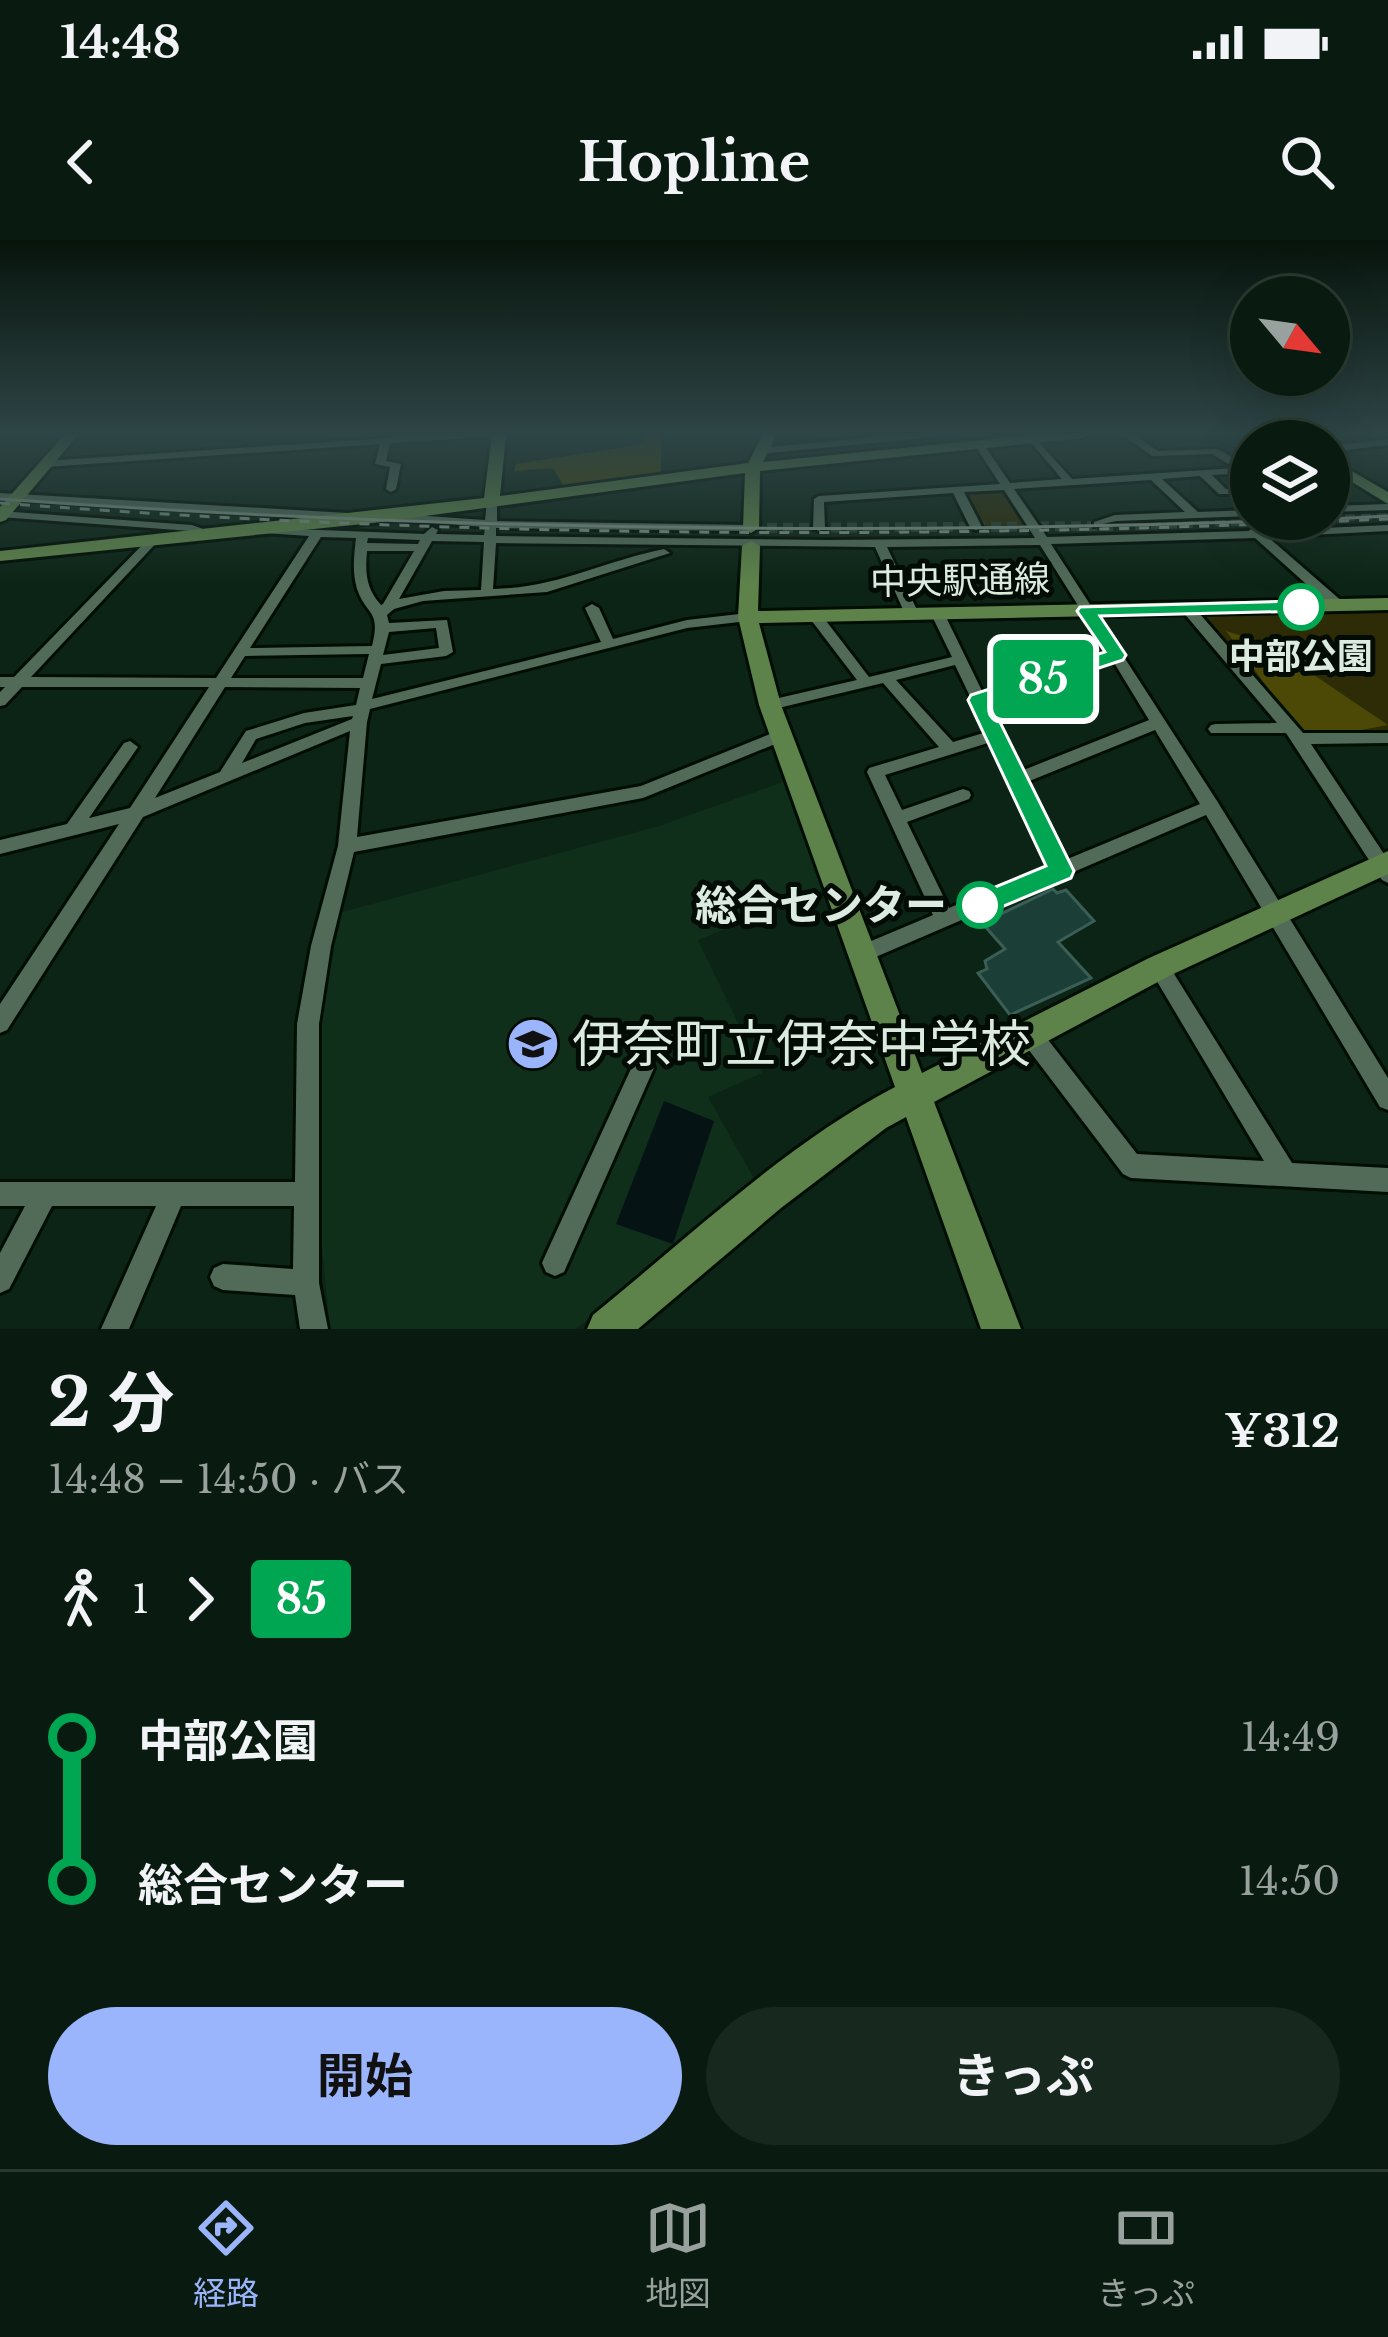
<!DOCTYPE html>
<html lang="ja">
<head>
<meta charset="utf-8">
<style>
  :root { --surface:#091b10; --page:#17281e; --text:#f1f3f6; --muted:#99a19f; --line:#293930; --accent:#9bb5fd }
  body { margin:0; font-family:"Libre Baskerville","Noto Sans JP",serif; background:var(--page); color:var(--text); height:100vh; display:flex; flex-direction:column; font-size:45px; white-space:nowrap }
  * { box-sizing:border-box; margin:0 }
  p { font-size:39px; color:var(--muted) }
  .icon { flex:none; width:66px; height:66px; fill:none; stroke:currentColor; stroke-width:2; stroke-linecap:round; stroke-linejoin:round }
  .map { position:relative; height:1089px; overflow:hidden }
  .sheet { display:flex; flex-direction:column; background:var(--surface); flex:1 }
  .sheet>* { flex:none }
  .badge { padding:0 24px; border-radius:9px; font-size:42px; line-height:78px }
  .needle { width:78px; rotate:119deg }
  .fabs { position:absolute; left:1230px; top:36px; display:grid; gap:24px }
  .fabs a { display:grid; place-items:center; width:120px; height:120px; border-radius:50%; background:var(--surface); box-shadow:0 12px 48px #0002,0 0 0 3px var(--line); font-size:60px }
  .map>.badge { position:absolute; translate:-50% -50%; box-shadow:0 0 0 6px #fff }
  .legs { display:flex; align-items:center; gap:18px; height:132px; padding:0 48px; font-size:39px }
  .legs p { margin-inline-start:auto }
  .summary { display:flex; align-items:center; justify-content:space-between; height:204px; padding:0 48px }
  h1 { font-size:66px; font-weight:700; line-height:90px }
  .primary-button { display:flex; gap:24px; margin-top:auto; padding:24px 48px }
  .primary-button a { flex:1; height:138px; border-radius:72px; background:var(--accent); color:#111; font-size:48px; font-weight:700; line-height:138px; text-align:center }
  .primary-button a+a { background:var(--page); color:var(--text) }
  ul { padding:0 48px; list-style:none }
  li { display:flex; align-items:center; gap:42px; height:144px; font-size:45px }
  li i { display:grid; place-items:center; width:18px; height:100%; margin:0 15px; background:currentColor }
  li i::after { content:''; width:30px; height:30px; margin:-15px; border:9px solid; border-radius:50%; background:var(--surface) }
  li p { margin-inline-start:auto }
  li:first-child i { background:linear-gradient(#0000 50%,currentColor 0) }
  li:last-child i { background:linear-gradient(currentColor 50%,#0000 0) }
  .status { display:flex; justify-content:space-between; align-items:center; height:84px; padding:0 60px; background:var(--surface); direction:ltr }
  .status svg { height:33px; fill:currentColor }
  header { display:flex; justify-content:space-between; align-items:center; height:156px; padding:0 48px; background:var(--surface); font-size:54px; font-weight:700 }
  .menu { display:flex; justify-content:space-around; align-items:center; height:168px; border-top:3px solid var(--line); background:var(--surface); font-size:33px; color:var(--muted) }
  .menu a { display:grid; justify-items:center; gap:6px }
  .menu .current { color:var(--accent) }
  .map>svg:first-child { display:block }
  .built { fill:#0f2f1b }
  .green { fill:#2d2c07 }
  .forest { fill:#4c4906 }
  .water { fill:#051314 }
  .building { fill:#1b3e36; stroke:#3a5e55; stroke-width:3 }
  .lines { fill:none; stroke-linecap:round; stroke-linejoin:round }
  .street-tunnel { stroke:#2b4233; stroke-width:10; stroke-dasharray:10 6; stroke-linecap:butt }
  .street-casing { stroke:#000d02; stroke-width:6 }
  .secondary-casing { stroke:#000d02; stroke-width:6 }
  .street { fill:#516b58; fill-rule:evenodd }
  .secondary { fill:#5e834a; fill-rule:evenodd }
  .tram { stroke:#7e9184; stroke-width:3 }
  .rail { stroke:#7e9184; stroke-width:3; stroke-dasharray:10 10; stroke-linecap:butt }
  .line-1 { fill:#00a651; stroke:#fff; stroke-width:3 }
  .stop-1-dot { fill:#fff; stroke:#00a651; stroke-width:6 }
  .labels { text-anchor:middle; stroke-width:10; stroke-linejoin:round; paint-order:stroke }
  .far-street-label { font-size:36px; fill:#dcebe0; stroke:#030b05 }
  .far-stop-label { font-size:36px; font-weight:bold; fill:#dcebe0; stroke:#030b05 }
  .stop-label { font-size:42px; font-weight:bold; fill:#dcebe0; stroke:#030b05; text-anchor:end }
  .near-poi-label { font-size:51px; fill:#dcebe0; stroke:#030b05; text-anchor:start }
</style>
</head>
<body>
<div class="status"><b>14:48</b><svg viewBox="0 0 49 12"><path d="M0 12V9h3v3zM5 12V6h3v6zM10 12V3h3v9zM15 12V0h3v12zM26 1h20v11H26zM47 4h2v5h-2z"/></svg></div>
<header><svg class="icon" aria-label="back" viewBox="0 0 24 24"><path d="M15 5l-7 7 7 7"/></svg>Hopline<svg class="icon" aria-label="search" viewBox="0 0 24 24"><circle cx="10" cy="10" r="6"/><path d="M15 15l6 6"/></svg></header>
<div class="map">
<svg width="1388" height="1089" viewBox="0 0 1388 1089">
  <rect width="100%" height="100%" fill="#0c2415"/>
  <path class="built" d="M783,542l40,108 -125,50 64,133 -54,24 48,85 -180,147h-246l-18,-183 6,-130 21,-103 320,-87z"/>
  <path class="green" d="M1004,247l28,38 -51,1 -22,-37z
    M1388,370v124l-86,2 -105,-125z"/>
  <path class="forest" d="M646,194h15v41l-96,13 -12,-20 -39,3 2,-7 129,-20z
    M1226,391l42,13 120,81 -38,7 -51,-2z"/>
  <path class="water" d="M664,861l50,20 -41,123 -57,-20z"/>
  <path class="building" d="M1053,649l4,4 9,-3 28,31 -36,21 33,36 -81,37 -32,-42 9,-4 -2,-8 20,-12 -23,-26z"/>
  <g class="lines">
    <path class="street-tunnel" d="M1329,277l59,-3
      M751,288l365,-2 163,-7"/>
    <g class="street-casing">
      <path id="street" d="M446,194h45l-5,3 -96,6 -4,18 15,3 -5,25 -5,3 -5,-3 4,-22 -15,-3 5,-20 -335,23 -5,-3 5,-3z
        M905,194h33l-5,3 -173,17 -5,-3 5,-3z
        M1122,194h11l25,17 60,-2 32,19 1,2 -5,3 -34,2 14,14 25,-1v6h-32l-19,-18 -38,3 36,33 53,-2v6l-135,5 -22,5v-4l21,-7 70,-3 -34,-32 -137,9 33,48 201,-6 6,-3 7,3 127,-6v6l-120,6 76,66 1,3 -6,4 -5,-1 -79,-71 -204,6 166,257 171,277v32l-8,-3 -174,-292 -335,144 -7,3 -7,-3 -3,-6 3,-6 76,-32 -66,-143 2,-4 70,-21 -56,-64 -113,27 -7,-5 7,-5 87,-20 -49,-64 7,-4 5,1 49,64 83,-20 -21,-43 2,-3h10l40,82 125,-40 -68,-108 -153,2 32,67 -7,4 -7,-4 -30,-67 -379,-4 -3,46c64,-1 111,-28 171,-40l6,4 -123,39 -124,9 -29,8 -7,6 2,8 58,-3 6,32 -7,4 -65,8 -9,35 229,-57 -16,-34 7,-4 7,4 14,31 74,-19 61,-7 7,4 -7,4 -61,7 -317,81 -3,13 -10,115 284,-51 134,-54h10l3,4 -3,4 -142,58 -289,54 -23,94 -12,78v259l9,46h-28l-5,-34 -72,-5 -9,-4 -4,-9 4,-9 9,-4 70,5 1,-63h-113l-52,123h-28l55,-123h-104l-43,83 -9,4v-40l25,-47h-25v-24h295l2,-158 14,-78 27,-100 12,-115 -207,86 -136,213 -7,3v-29l119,-180 -119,30v-14l67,-16 57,-81 6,-2 8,6 -49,71 41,-10 79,-121h-187l-17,18 -5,1v-14l5,-5h-5v-10h14l135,-139 10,2 -128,137 185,1 93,-142 -45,-3v-4l4,-1 156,6 8,-7 6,3 -2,4 48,1 1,-8 -103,-8 -6,-3 6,-3 103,7 2,-18 5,-3 5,3v19l254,4 6,3 -6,3 -255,-3v8l332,4 207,-2 -31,-48 -40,2 18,35 -6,3 -6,-3 -17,-34 -129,9 1,26 -6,3 -6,-3 1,-29 5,-3 181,-12 -26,-40 5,-3 3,1 28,41 52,-4 -34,-40 5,-3 39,43 163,-11 -23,-14 -60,2zM321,297l35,1c-2,18 -4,34 1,51 10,28 24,20 15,57l-122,2zM368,298l52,2 -2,4 -51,-1zM432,301l52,1 -3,48 -37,1 -45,8zM414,311l-31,53 -2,1c-15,-16 -16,-33 -14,-54zM436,388l3,20 -56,7 6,-23zM369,414l-6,24h-132l14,-22zM1113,421l36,59 -128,51 -33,-69zM955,425l32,67 -34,10 -57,-62zM225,447l135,1 -4,17 -52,8 -58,18 -26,41 -65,26zM353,476l-1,3 -110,44 14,-24 49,-16zM1155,490l45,74 -135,56 -38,-78zM991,502l59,124 -101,42 -42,-86 62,-23 2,-4 -2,-4 -6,-2 -61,21 -17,-35z
        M1388,199v6l-59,7v-6z
        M0,253l348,20 6,3 -6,3 -348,-20z
        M1388,264v6l-59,2v-6z
        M0,271l192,14 25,9 -6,3 -20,-6 -191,-14z
        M1188,365l5,1 110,127h85v10l-77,1 77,116v23l-6,-3 -96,-147h-75l-3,-4 3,-4 5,-1 61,-1 -94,-111v-6z
        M1159,718l7,3 126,202 96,5v24l-257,-14 -8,-4 -101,-133 -3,-7 3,-7 8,-3 8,3 99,127 127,7 -112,-188 -3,-6 3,-6z
        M643,817l8,3 3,8 -90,204 -9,4 -9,-4 -4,-9 4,-9 89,-194z"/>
    </g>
    <g class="secondary-casing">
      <path id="secondary" d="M65,194h14l-73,86 -6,2v-15z
        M492,194h14l-6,62 248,-33 15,-29h14l-14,28 279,-28h48l-7,4 -323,33 -1,57 -8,5 -8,-5 2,-55 -372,50 -373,38v-10l484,-53z
        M1277,194h17l9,7h-17z
        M1329,218l59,34v12l-59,-36z
        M751,301l9,5 -2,65 630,-13v12l-629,13 22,82 141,368 227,-115 239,-107v23l-219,102 -235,126 87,227h-40l-75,-212 -20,11 -105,80 -143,121h-51l6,-14c95,-77 194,-172 302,-228l-136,-382 -21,-88 4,-71z"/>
    </g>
    <use href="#street" class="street"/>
    <use href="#secondary" class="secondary"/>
    <path class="tram" d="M0,259c443,32 884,37 1328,20
      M1329,279l59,-3"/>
    <path class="rail" d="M0,263c463,35 924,37 1388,16"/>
  </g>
  <linearGradient id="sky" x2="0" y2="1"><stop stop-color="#07140c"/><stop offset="0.56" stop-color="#2e4546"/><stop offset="1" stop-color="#2e4546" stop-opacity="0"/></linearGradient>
  <rect width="1388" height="346" fill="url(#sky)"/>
  <path class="line-1" d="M1301,361l6,2v8l-207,5 26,39 -3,5 -132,44 83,167 -3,7 -91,38 -9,-3 -4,-8 4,-8 75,-31 -78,-166 3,-5 134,-43 -28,-41 3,-4z"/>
  <defs>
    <g id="school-disc" transform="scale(2.7)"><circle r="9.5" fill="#9bb5fd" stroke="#030b05"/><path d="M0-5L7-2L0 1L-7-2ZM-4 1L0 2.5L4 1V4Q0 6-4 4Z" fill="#111"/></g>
  </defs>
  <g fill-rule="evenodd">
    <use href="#school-disc" x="533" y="804"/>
  </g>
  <g class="stop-1-dot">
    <circle cx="1301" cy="367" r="21"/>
    <circle cx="980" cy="665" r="21"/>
  </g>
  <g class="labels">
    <g class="far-street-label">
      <text transform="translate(960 340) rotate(-1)" y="13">中央駅通線</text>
    </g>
    <g class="far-stop-label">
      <text x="1301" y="429">中部公園</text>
    </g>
    <g class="stop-label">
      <text x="947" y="680">総合センター</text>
    </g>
    <g class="near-poi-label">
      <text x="572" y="822">伊奈町立伊奈中学校</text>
    </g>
  </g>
</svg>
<div class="fabs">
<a><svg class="needle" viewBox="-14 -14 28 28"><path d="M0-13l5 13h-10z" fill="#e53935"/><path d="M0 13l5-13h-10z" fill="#99a19f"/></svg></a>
<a><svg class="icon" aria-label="layers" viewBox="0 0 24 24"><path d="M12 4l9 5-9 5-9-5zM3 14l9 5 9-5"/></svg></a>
</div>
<b class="badge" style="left:1043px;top:439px;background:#00a651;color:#fff">85</b>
</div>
<section class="sheet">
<div class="summary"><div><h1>2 分</h1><p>14:48 – 14:50 · バス</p></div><b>¥312</b></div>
<div class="legs"><svg class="icon" aria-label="walk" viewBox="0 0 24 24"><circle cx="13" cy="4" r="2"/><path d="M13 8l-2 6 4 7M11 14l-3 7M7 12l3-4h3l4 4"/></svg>1<svg class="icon" aria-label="forward" viewBox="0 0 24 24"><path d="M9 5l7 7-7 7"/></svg><b class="badge" style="background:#00a651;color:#fff">85</b></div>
<ul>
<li><i style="color:#00a651"></i><b>中部公園</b><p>14:49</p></li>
<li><i style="color:#00a651"></i><b>総合センター</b><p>14:50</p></li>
</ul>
<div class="primary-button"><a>開始</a><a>きっぷ</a></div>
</section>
<nav class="menu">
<a class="current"><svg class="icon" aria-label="directions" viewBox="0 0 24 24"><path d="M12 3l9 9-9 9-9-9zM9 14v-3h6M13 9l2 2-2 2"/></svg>経路</a>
<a><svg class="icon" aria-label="map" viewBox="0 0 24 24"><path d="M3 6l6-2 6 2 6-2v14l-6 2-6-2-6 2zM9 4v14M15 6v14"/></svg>地図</a>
<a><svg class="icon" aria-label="tickets" viewBox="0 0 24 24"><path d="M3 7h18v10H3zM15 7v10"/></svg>きっぷ</a>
</nav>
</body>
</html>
